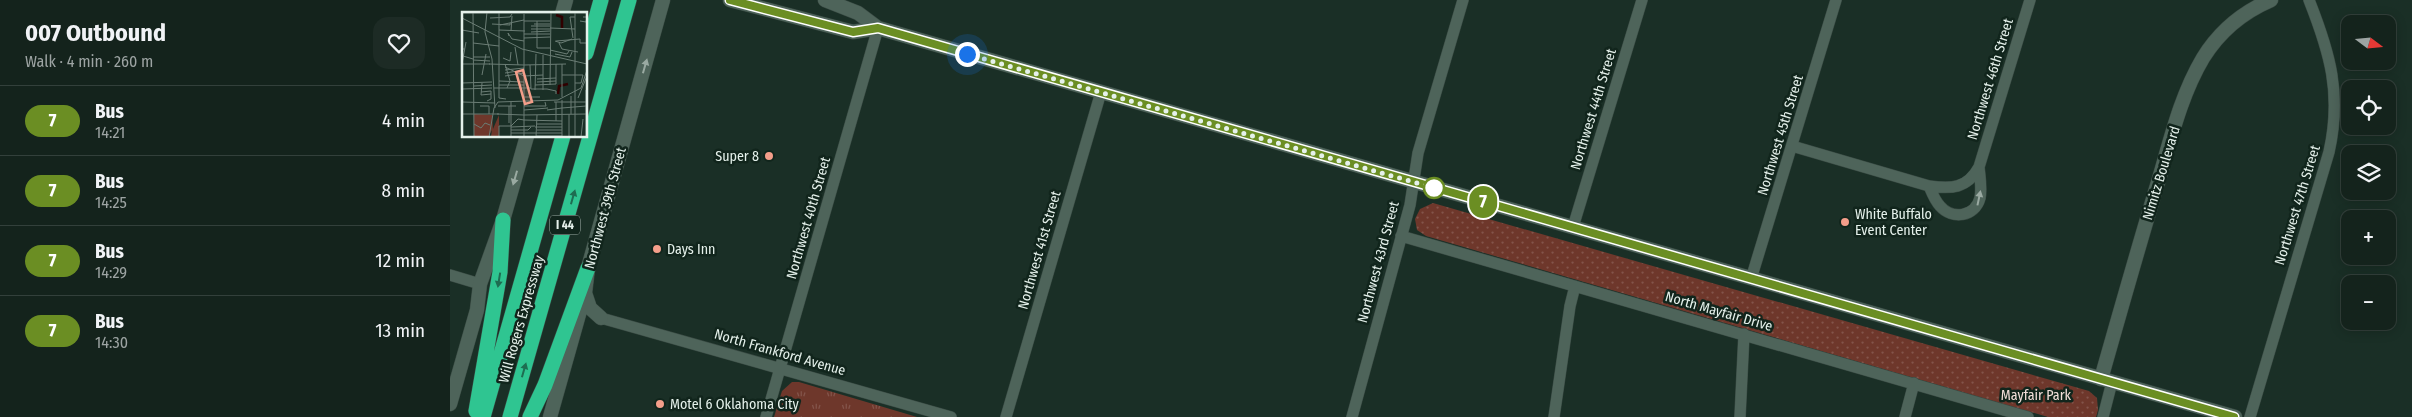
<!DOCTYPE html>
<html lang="en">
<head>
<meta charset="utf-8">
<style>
  :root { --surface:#14231c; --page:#1d2b25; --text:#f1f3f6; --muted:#9da4a3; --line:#33403b }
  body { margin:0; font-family:"Fira Sans Condensed",sans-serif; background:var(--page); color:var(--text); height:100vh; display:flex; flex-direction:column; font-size:19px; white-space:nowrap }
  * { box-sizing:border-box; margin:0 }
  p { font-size:16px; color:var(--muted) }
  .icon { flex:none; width:28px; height:28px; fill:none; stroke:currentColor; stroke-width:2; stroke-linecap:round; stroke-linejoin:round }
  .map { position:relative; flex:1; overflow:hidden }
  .side { display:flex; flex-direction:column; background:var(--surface); width:450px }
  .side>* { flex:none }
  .badge { padding:0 10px; border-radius:16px; font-size:18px; line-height:32px }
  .needle { width:32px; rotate:106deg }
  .tools { position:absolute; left:1891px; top:15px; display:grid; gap:10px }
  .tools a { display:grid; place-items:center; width:55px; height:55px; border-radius:10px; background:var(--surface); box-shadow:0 2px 12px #0003,0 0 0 1px var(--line); font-size:25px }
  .you { position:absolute; width:25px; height:25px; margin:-12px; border:4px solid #fff; border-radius:50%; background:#1a73e8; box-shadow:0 0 0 8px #1a73e833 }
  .map>.badge { position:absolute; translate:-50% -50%; box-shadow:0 0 0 2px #fff }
  .round { display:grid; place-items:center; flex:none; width:52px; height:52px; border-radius:15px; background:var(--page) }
  .summary { display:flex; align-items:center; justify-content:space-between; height:85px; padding:0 25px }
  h1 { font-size:24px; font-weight:700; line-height:38px }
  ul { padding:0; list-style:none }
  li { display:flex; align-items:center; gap:15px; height:70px; padding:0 25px; border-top:1px solid var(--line) }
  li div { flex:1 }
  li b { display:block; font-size:19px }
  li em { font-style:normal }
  li .badge { min-width:55px; font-weight:700; text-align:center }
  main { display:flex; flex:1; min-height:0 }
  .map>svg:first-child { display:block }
  .grass { fill:url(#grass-tufts) }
  .park { fill:url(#park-dots) }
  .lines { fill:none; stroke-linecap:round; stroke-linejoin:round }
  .minor-casing { stroke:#3a4b44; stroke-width:12 }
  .tertiary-casing { stroke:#3a4b44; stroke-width:15 }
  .secondary-casing { stroke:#3a4b44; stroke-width:15 }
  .motorway-casing { stroke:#3a4b44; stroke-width:16 }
  .minor { stroke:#4e645a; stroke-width:11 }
  .tertiary { stroke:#4e645a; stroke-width:14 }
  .secondary { stroke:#4e645a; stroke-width:14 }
  .motorway { stroke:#2fc591; stroke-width:15 }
  .oneway { fill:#9aaaa2 }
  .oneway2 { fill:#1e6d51 }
  .line-casing { stroke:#fff; stroke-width:11 }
  .line { stroke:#6b8e23; stroke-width:8 }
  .walk { stroke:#e5f1eb; stroke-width:5; stroke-dasharray:0 9 }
  .poi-dot { fill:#f49e8a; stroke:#11251c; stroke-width:2 }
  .stop-dot { fill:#fff; stroke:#6b8e23; stroke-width:2.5 }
  .labels { text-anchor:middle; stroke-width:5; stroke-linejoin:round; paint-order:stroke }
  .shield { fill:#11251c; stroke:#a5b4ad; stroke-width:1 }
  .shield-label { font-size:12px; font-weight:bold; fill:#e5f1eb }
  .street-label { font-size:14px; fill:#e5f1eb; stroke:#11251c }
  .poi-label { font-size:14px; fill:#e5f1eb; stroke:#11251c; text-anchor:start }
  .park-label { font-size:14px; fill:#f3dfda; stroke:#11251c }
  .inset-river { fill:none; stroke:#300000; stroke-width:2.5 }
  .inset-road { fill:none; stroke:#6b7d75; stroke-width:1 }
  .view { fill:#f49e8a; fill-opacity:0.15; stroke:#f49e8a; stroke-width:2.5 }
  .inset-edge { fill:none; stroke:#e5f1eb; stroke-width:2.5 }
</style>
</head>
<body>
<main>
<section class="side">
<div class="summary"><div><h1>007 Outbound</h1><p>Walk · 4 min · 260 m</p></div><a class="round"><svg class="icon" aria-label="heart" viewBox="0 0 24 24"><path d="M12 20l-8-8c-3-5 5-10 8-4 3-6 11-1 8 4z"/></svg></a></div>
<ul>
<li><span class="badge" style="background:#6b8e23;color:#fff">7</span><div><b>Bus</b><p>14:21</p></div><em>4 min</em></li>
<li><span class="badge" style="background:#6b8e23;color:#fff">7</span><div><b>Bus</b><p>14:25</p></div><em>8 min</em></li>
<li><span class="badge" style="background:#6b8e23;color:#fff">7</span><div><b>Bus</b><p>14:29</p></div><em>12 min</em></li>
<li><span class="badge" style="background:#6b8e23;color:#fff">7</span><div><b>Bus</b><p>14:30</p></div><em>13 min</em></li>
</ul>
</section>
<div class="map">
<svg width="1962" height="417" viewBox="0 0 1962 417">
  <defs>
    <pattern id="grass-tufts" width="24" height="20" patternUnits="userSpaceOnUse" patternTransform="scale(1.25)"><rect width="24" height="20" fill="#6e372b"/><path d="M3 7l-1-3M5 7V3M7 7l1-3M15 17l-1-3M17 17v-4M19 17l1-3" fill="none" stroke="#83544a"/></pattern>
    <pattern id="park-dots" width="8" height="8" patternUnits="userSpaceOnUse" patternTransform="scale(1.25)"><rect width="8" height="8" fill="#6e372b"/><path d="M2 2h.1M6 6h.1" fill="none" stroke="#83544a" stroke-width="1.8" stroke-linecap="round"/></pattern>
  </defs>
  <rect width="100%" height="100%" fill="#1a2f26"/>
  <path class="grass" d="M342,382h7l118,35h-143l8,-26z"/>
  <path class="park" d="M983,203l656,188 8,7 1,12 -2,7h-48l-622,-181 -9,-6 -2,-11 5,-10z"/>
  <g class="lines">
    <g class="minor-casing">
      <path id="minor" d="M1342,146l137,40c22,3 38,3 50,-19l51,-167
        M1479,186c3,7 6,15 11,20 12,14 35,11 40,-8 2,-9 0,-21 -1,-31
        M1123,227l69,-227
        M951,236l627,181
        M0,275l30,9
        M1301,279l85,-279
        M151,318l350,99
        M316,417l112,-389
        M556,417l95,-325
        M902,417l58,-212 8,-52 45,-153
        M1104,417l16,-111 5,-20
        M1290,417l4,-83
        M1455,417l9,-34
        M1653,417l9,-35
        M1800,417l79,-265c13,-58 1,-99 -20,-152"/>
    </g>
    <g class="tertiary-casing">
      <path id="tertiary" d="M1651,379c19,-67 38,-134 58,-200 12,-41 22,-84 44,-121 16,-26 40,-46 68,-58"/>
    </g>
    <g class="secondary-casing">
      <path id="secondary" d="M280,0l123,32 25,-4
        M375,0l33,13 20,15 1357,389
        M112,14l4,-14
        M135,293l5,15 11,10
        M0,404l27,-94 3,-26 23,-64 24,-84
        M100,417l35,-124 3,-25 75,-268"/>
    </g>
    <g class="motorway-casing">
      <path id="motorway" d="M136,53l15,-53
        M26,411l24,-139 3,-52
        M33,417l80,-281
        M60,417l119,-417
        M80,417l15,-32 43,-117"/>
    </g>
    <use href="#minor" class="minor"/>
    <use href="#tertiary" class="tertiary"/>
    <use href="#secondary" class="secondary"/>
    <use href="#motorway" class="motorway"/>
  </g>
  <defs><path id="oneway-solid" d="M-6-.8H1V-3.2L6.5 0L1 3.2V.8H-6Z" transform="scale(1.25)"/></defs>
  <g class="oneway">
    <use href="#oneway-solid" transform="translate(195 66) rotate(-74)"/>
    <use href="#oneway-solid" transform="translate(65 178) rotate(106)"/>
    <use href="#oneway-solid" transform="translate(1529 198) rotate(-78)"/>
  </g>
  <g class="oneway2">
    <use href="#oneway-solid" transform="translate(123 197) rotate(-74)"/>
    <use href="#oneway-solid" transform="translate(49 280) rotate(99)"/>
    <use href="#oneway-solid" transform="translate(74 370) rotate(-74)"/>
  </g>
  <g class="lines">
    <g class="line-casing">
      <path id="line" d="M280,0l123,32 25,-4 1356,389"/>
    </g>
    <use href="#line" class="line"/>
    <path class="walk" d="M517,54l467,134"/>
  </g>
  <g class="poi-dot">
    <circle cx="319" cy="156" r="5"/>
    <circle cx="1395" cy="222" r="5"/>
    <circle cx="207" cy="249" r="5"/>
    <circle cx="210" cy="404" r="5"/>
  </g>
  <circle class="stop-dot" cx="984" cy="188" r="10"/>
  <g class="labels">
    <rect class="shield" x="100" y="215.5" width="30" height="19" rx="4"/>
    <g class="shield-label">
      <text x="115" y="229">I 44</text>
    </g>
    <g class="street-label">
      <text transform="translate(1540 79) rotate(-73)" y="5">Northwest 46th Street</text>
      <text transform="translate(1143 109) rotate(-73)" y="5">Northwest 44th Street</text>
      <text transform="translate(1330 135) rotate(-73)" y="5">Northwest 45th Street</text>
      <text transform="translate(1711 173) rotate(-73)" y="5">Nimitz Boulevard</text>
      <text transform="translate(1847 205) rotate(-73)" y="5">Northwest 47th Street</text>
      <text transform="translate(155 208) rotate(-75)" y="5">Northwest 39th Street</text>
      <text transform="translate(358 218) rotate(-74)" y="5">Northwest 40th Street</text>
      <text transform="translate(589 250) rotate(-74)" y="5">Northwest 41st Street</text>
      <text transform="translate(928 262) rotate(-75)" y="5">Northwest 43rd Street</text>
      <text transform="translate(1269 311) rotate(16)" y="5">North Mayfair Drive</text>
      <text transform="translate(71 319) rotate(-74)" y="5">Will Rogers Expressway</text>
      <text transform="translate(330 352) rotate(16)" y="5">North Frankford Avenue</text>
    </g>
    <g class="poi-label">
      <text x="309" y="161" text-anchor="end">Super 8</text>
      <text x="1405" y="219">White Buffalo<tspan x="1405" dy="16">Event Center</tspan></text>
      <text x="217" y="254">Days Inn</text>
      <text x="220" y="409">Motel 6 Oklahoma City</text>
    </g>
    <g class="park-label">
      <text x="1586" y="400">Mayfair Park</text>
    </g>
  </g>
  <g transform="translate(12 12)">
    <rect width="125" height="125" fill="#1a2f26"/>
    <path d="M12,102l18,1 1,14 6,-14v21h-8l1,-6 -4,7h-14z" fill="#6e372b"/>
    <path class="inset-river" d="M94,3l6,2v11M96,82l1,-8 9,-2"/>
    <path class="inset-road" d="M25,0l-2,20 7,27 3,49M37,0v86l7,1M0,1h125M11,1l1,124M62,2v123M0,6l60,31 65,15M28,6l20,-1 2,-3M62,9h26M75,9v27h13M118,9l6,1 1,-5h-4M30,12l18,1v-2M72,12h16M38,13l24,-5M69,14h19M88,16l25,1M69,17h19M0,18l17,3M37,18l26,1M49,19l1,-15M69,20l19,-1M62,22h26M47,24l-1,-3 4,6 12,2M62,26l26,-1M111,26l-3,-21h5M93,29l6,2 11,-4M94,29l24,-2v4h7M11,31l26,3M97,31l3,6 16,3M53,35l3,18M3,37h-3l1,7 10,3M88,38l17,4 2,-3M93,42l15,3 2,-5M11,45h17M41,46l7,3 1,-9M11,48l17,1M0,52l4,-22M0,52h28M27,52l35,1M43,52l5,17 -3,7M100,52v33M62,53l42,-1M68,53l1,24h16l9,2v3M43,55l19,9M43,58l19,-2M43,61l19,-3M20,63l4,-21M100,63h21l-2,8h-6M43,64l19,-3M62,64l19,-1M75,67l19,-1M37,69l25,1M75,70l19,-1M0,71l30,-1M20,71l-1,12 10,-1M37,73h25M73,73l21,-1v-20M88,73l1,-72M12,74l18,-1M32,76h37M0,77l30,-1M73,78l1,-36M81,78v-35M124,78v47M19,80l10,-1v8l-4,2M109,84v18M62,85h16M116,86l9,-22M0,90l33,1M49,90v35M92,90h33M18,94h9v8M36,94h18M62,94h22l-1,-4M100,96l24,-2M62,98l24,-2M85,98l15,-2M0,102h37M35,102l27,1M62,103l63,-1M62,108l38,1M94,109v-19M47,111v-17M12,112l7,4 4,-5 5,2M75,112h25M49,114l7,-7 6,1M49,115l24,-1M73,115h27M49,118h17l3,-3M75,118h25M49,121h51M74,124h26M27,125l5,-29 4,-6 60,-2 23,-12 6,-18M42,125h-5v-11h12M69,125h5l1,-22M100,125v-37M107,125v-23M113,125v-124M119,125l2,-18"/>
    <path class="view" d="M61,58l9,32 -7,2 -9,-32z"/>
    <rect width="125" height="125" class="inset-edge"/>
  </g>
</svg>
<div class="tools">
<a><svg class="needle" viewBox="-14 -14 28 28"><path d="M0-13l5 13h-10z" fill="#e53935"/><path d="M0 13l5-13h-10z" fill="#9da4a3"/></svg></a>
<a><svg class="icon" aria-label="locate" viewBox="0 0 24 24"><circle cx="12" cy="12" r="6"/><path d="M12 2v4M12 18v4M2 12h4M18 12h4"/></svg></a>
<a><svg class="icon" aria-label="layers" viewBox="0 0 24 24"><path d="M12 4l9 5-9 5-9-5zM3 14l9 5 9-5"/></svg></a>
<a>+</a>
<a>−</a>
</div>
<div class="you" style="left:517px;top:54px"></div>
<b class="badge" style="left:1033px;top:202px;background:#6b8e23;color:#fff">7</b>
</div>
</main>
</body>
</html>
